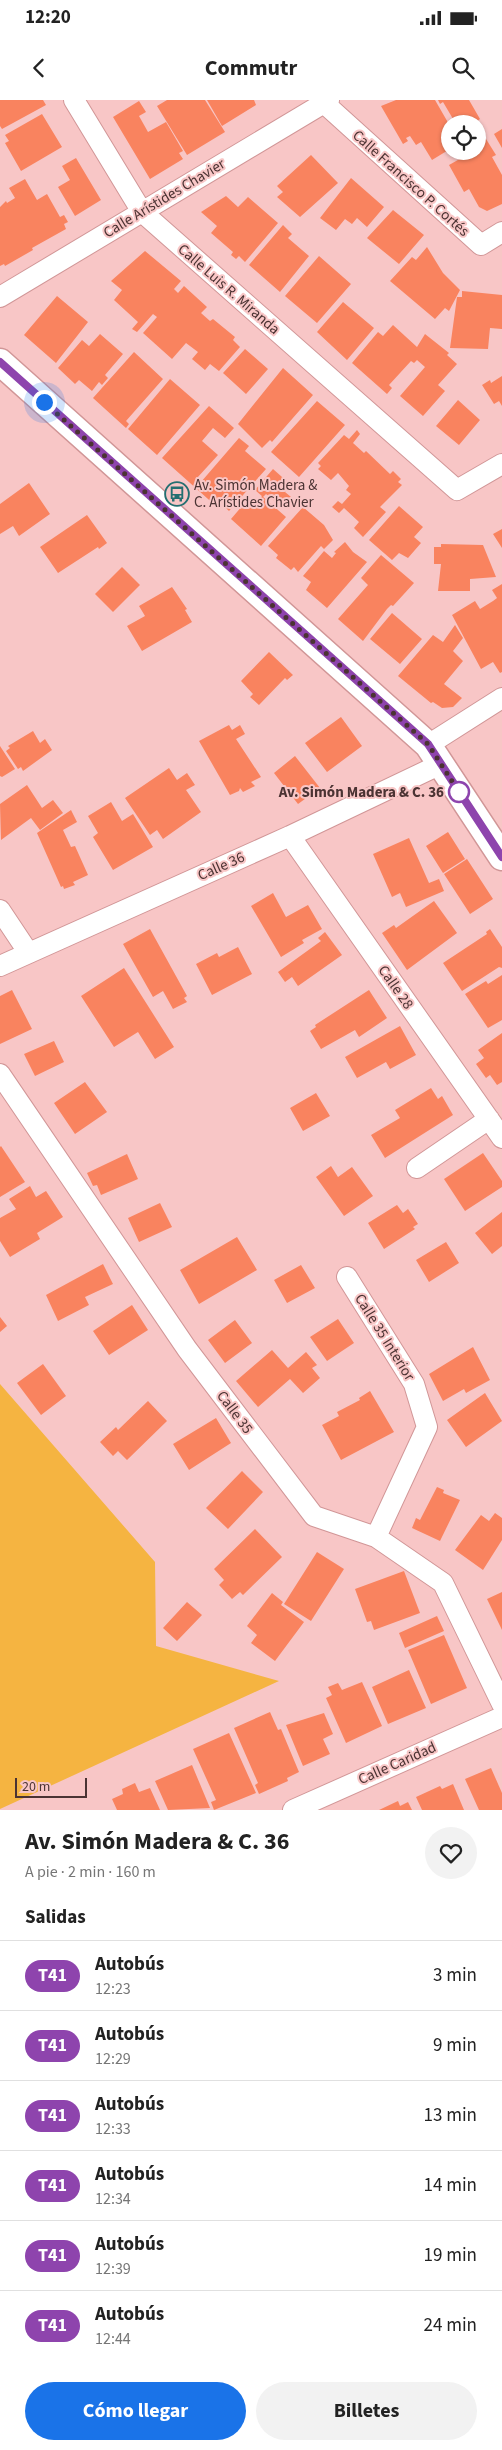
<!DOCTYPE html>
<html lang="es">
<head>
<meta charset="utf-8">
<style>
  :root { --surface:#fff; --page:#f2f2f2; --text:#222; --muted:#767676; --line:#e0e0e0; --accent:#1a73e8 }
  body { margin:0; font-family:"Source Sans 3",sans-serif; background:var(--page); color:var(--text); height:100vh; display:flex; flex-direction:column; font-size:19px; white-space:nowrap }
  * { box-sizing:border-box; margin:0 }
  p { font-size:16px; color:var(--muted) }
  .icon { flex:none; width:28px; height:28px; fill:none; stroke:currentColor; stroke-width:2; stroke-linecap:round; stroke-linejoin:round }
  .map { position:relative; height:1710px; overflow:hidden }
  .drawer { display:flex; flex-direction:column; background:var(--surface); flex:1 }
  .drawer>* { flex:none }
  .badge { padding:0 10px; border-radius:16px; font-size:18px; line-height:32px }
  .controls { position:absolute; left:441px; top:15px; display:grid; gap:10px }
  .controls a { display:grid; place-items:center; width:45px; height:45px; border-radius:50%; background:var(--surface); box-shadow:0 1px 4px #0004; font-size:25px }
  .scale { position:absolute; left:15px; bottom:12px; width:72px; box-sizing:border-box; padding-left:5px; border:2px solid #4b3333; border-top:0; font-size:14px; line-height:18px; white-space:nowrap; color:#4b3333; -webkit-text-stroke:4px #f8c6c6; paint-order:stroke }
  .you { position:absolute; width:25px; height:25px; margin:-12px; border:4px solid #fff; border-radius:50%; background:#1a73e8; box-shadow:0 0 0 8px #1a73e833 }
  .map>.badge { position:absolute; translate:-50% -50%; box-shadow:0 0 0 2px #fff }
  h2 { padding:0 25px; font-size:19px; line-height:45px }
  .round { display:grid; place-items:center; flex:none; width:52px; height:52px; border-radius:26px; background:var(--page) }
  .head { display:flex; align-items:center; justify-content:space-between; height:85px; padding:0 25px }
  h1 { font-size:24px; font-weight:700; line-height:38px }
  .cta { display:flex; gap:10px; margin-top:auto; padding:10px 25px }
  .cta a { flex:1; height:58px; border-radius:30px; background:var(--accent); color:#fff; font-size:20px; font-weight:700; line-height:58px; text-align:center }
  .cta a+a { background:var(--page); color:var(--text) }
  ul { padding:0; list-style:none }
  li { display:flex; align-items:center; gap:15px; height:70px; padding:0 25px; border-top:1px solid var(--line) }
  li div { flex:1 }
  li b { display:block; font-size:19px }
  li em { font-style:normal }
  li .badge { min-width:55px; font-weight:700; text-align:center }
  .status { display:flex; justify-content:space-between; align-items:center; height:35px; padding:0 25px; background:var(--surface); direction:ltr }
  .status svg { height:14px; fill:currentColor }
  header { display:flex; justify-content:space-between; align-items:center; height:65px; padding:0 25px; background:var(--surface); font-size:22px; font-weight:700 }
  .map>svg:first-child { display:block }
  .green { fill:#f5b441 }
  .building { fill:#f9835f }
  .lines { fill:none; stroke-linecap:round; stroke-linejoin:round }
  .minor-casing { stroke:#d19697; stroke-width:22 }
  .tertiary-casing { stroke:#d19697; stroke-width:29 }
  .minor { stroke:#fff; stroke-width:20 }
  .tertiary { stroke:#fff; stroke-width:26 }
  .line-casing { stroke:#fff; stroke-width:11 }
  .line { stroke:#8e44ad; stroke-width:8 }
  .walk { stroke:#4b3333; stroke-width:5; stroke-dasharray:0 9 }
  .stop-dot { fill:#fff; stroke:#8e44ad; stroke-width:2.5 }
  .labels { text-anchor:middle; stroke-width:4; stroke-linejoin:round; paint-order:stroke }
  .street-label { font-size:15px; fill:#4b3333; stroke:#f8c6c6 }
  .poi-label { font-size:15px; fill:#4b3333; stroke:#f8c6c6; text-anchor:start }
  .stop-label { font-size:15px; font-weight:bold; fill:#4b3333; stroke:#f8c6c6; text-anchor:end }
</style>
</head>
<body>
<div class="status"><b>12:20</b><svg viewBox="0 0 49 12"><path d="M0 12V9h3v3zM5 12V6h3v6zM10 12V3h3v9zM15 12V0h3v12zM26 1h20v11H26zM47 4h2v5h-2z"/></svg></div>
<header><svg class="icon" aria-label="back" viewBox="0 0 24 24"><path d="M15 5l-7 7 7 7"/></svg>Commutr<svg class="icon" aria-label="search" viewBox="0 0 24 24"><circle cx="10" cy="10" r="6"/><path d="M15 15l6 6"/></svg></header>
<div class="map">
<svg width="502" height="1710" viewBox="0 0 502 1710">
  <rect width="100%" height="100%" fill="#f8c6c6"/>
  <path class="green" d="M0,1284l155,178 1,84 123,35 -279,128z"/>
  <path class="building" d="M0,0h43l3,5 -44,24 -2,-3z
    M167,0h38l20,32 -38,23 -30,-49z
    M207,0h47l2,5 -34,21z
    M396,0h39l15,26v23l-18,11 -11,-18 -5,3 -6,-9 -4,2 2,3 -5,3 -22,-38z
    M438,0h31l11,19 -7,5h-17l-13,-22 -3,2z
    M139,1l7,11 -7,4 9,16 18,-10 17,29 -4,2 4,6 -33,20 -37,-62z
    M42,14l20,33 -41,24 -16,-28 4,-2 -4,-6z
    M502,29v19l-8,-14z
    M486,39l10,16 -4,2 10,18v29l-15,7 -8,-4 -10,-18 -5,3 -15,-27 16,-9 -1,-5h14v-8z
    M311,55l27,28 -38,34 -23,-20 6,-5 -6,-6z
    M76,58l25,42 -26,16 -17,-29 12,-7 -8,-14z
    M351,78l33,29 -17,20 -10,-9 -5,6 -7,-5 -9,11 -16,-12z
    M25,79l12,21 10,-6 13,23 4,-2 4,7 -4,2 2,5 -34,19 1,2 -28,16 -1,-2 -4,2v-59l6,-6 1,2 8,-5 -6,-10z
    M226,96l12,11 10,-10 30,26 -33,39 -6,-6 -3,3 -5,-4 2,-3 -22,-19 6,-7 -16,-14z
    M393,110l31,25 -25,29 -32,-26z
    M283,125l9,9 -4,4 21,18 -29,36 -31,-27z
    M427,147l16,26 17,17 -11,21 -4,-3 -10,11 -45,-38 22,-24 4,3z
    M145,151l36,30 -7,8 4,4 6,-7 23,21 -6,6 9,8 3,-2 22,18 -2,3 7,7 -21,24 -9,-7 -5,6 -13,-11 6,-7 -12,-9 -14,16 -29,-26 14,-16 -4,-3 -16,18 -5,-3 6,-7 -24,-22 8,-10 -11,-9z
    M319,156l32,28 -34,39 -32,-27z
    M462,191l40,4v34l-12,-1 -2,21 -38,-1 7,-51h5z
    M57,196l31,26 -32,41 -32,-28z
    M343,202l31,26 -27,32 -30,-28z
    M393,225l24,22 8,-13 24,19 -2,2 10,9 -19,21 7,6 -22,25 -23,-20 25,-29 -8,-7 -3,3 -3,-2 -22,24 3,3 -5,6 -35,-31 26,-31 5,4z
    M100,234l23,20 -18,21 3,3 -6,7 -3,-3 -7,9 -13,-11 -4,4 -17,-16 24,-28 7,6z
    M245,249l23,20 -22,25 -23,-21z
    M134,252l29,27 -37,42 3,3 -3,4 -33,-30z
    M283,268l30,27 -41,47 -2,-2 -8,8 -24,-24z
    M502,276v30l-3,-5 -5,3 -12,-19 8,-5 1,3z
    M170,279l30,26 -43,50 -29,-26z
    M458,300l22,20 -21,25 -23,-19z
    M317,301l28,24 -46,52 -28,-25z
    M209,306l25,22 -9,10 -12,-10 -11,13 16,14 -21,23 4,4 38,-44 10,8 -4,5 21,18 -37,42 -8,-8 -4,4 -55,-49z
    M357,330l3,4 -7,9 11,10 2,-2 24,23 3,-3 8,8 -3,3 4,3 -22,22 6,5 -23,25 -9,-9 5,-6 -15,-14 -5,5 -7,-6 6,-6 4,3 9,-10 -5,-4 3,-4 -11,-13 -7,7 -13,-11 3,-3 -3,-3 26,-28 5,4z
    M273,369l18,16 -6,7 6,5 -9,10 -16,-13 -3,3 -8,-7z
    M29,383l21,31 -31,22 -6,-10 -13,8v-30z
    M262,396l24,21 -25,29 -30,-27 18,-21 7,6z
    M399,406l24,21 -9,10 7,6 -13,15 -9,-5 -7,7 -23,-20z
    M303,407l21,18 9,15 -9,9 -3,-3 -23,26 -4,-5 -3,3 -15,-12 2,-3 -10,-9z
    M87,415l20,28 -8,6 -1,-2 -40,26 -18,-26z
    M502,429v19l-9,-14z
    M345,442l8,10 14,10 -40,46 -21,-18 5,-8 -8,-6 21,-25 8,7 4,-5 -2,-1z
    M441,444l42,1 13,32 -26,2v12h-32l3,-27h-7v-17h7z
    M381,455l33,28 -21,23 -2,-1 -4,4 -24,32 -25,-22 30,-34 -7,-7z
    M122,467l18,18 -27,27 -18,-18z
    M502,484v88l-2,1 -7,-11 -12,7 -29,-54 23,-14 5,8 13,-8 4,-3 -5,-8z
    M172,487l15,22 -2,1 7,12 -50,29 -15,-25 18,-10 -6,-10z
    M392,513l30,26 -22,25 -30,-25z
    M455,525l8,13 -10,13 10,10 -19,23 18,14 -9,9 -11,1 -9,-6 -2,1 -33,-27 35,-41 10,7z
    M269,552l24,23 -6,5 -2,-2 -26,27 -9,-8 3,-3 -12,-13z
    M341,617l21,29 -35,26 -22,-29z
    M229,625l3,5 8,-5 5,9 -9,5 25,38 -10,5 4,4 -12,6 -3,-4 -1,3 -9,4 -31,-54z
    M33,631l7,12 5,-4 7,11 -29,21 -2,-4 -3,2 -12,-18 4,-3 -2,-2z
    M0,646l15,23 -13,8 -2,-1z
    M295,656l25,32 -22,16 -24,-31z
    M169,668l8,12 10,-7 8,12 -9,5 15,22 -38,27 -6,-9 -7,5 -25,-37z
    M27,685l15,23 11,-8 10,13 -23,17 -9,-12 -30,22 -1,-36z
    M111,702l11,19 11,-7 20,33 -40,23 -20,-33 5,-4 -10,-17z
    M71,710l6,12 -14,8 8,17 4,-1 13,29 -15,7 2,3 -11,4 -1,-3 -2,1 -24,-54z
    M448,732l17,27 -22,14 -17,-27z
    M409,738l20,45 10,-4 5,12 -38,16 -6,-14 -8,4 -19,-43z
    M467,759l26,40 -23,15 -26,-40z
    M273,793l13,24 22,-12 14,24 -20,11 2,3 -23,14 -30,-51z
    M434,801l23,32 -50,37 -25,-37 12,-8 2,3z
    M150,829l37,67 -3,2 3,4 -14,7 -10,-18 -10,6 -30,-53z
    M490,829l12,18v21l-3,-1 -37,24 -19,-28 44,-29 -1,-2z
    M325,832l17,23 -44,31 -6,-9 -7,5 -7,-10 43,-31 -3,-3z
    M238,847l14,27 -40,21 -16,-31 21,-11 2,4z
    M124,868l50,79 -19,12 -17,-27 -24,15 -33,-51z
    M502,875v45l-14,8 -23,-34 21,-13 2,3z
    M12,890l20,39 -32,15v-48z
    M369,890l18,28 -28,19 -4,-7 -34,19 -11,-18 6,-4 -1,-2z
    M400,926l16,29 -26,14 -4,-7 -29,16 -12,-21z
    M502,933v49l-5,3 -7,-10 -4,3 -10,-14 8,-6 -6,-8z
    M54,941l10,21 -29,14 -11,-22z
    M85,982l22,30 -32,22 -21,-31z
    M431,988l7,11 4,-3 11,19 -68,43 -14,-23 29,-17 -5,-8z
    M316,993l14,23 -27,15 -13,-23z
    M1,1046l24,36 -25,15v-50z
    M483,1053l19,28v6l-37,24 -21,-32z
    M127,1054l11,25 -37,16 -4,-10 -4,1 -6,-13z
    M331,1066l7,11 14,-10 21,29 -29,20 -28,-39z
    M30,1086l6,11 10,-6 17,26 -26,16 3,6 -30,18 -10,-16v-23l16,-9 -7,-10z
    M160,1103l12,24 -33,15 -11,-24z
    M397,1105l6,8 5,-4 10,15 -5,3 2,2 -31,20 -16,-26z
    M502,1112v34l-10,8 -17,-21z
    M237,1137l20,33 -58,34 -19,-34z
    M446,1142l13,21 -30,19 -13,-22z
    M103,1164l10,20 -28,13 4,8 -31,16 -12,-26z
    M301,1165l14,23 -28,15 -13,-23z
    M132,1205l16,25 -39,25 -16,-24z
    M0,1217l7,9 -7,6z
    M338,1219l16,24 -27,18 -17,-24z
    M235,1220l17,23 -27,20 -17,-23z
    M473,1247l17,33 -24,13 -2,-4 -21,12 -14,-27z
    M272,1250l16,18 18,-16 11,13 -5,3 8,10 -17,15 -13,-14 -32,28 -22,-26z
    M43,1264l23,32 -25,19 -24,-32z
    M370,1291l24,41 -53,28 -19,-35 17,-9 -2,-4 23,-12 -1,-2z
    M485,1293l17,28 -36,26 -19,-27z
    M148,1301l19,20 -40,39 -9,-9 -5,5 -13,-14 16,-15 2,3z
    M216,1318l15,25 -42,27 -16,-26z
    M242,1371l21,21 -35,37 -22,-21z
    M437,1387l7,3 -1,3 17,7 -20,41 -28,-13 4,-10 4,2z
    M495,1413l7,5v22l-19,30 -28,-20 26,-35 8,6z
    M255,1429l27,28 -39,38 -3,-3 -8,7 -13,-14 5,-5 -10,-11z
    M317,1452l27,17 -33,52 -27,-17z
    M404,1471l16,42 -46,17 -3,-9 -4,1 -12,-33z
    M502,1492v38l-15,-31z
    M272,1493l11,9 -2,3 23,17 -29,39 -24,-18 6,-8 -10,-9z
    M187,1502l15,13 -25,26 -14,-13z
    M437,1516l7,15 -39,17 -6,-15z
    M444,1535l23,53 -36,16 -23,-54z
    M409,1570l17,38 -38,16 -16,-37z
    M362,1582l20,44 -36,17 -20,-45 6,-3 -4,-8 10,-4 4,7z
    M270,1612l8,18 3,-1 18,43 -12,6 1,3 -29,13 -4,-9 3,-2 -24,-55z
    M324,1613l9,21 -10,5 7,15 -27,12 -17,-41z
    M229,1633l27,60 -42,17 -3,-8 5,-2 -23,-51z
    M192,1665l18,43 -42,2 -13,-29z
    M491,1668l11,25v17h-23l-14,-31z
    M135,1683l4,9 11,-4 10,22h-43l-5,-11 11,-5 -1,-5z
    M453,1684l11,26h-42l-6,-13 24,-11 2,3z
    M398,1701l2,5 8,-4 4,8h-33z"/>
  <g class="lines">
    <g class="minor-casing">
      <path id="minor" d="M74,0l68,112 315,278 45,-26
        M324,3l157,142 21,-13
        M0,197l329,-197
        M428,645l74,-47
        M290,736l212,302
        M0,810l28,42
        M0,866l290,-130 151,-72
        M0,974l187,275 127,167 62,21 67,46 59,121
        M417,1068l72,-49
        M347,1177l67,107 13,43 -51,110
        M293,1710l209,-93"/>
    </g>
    <g class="tertiary-casing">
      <path id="tertiary" d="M0,262l428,383 74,112"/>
    </g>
    <use href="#minor" class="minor"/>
    <use href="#tertiary" class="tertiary"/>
  </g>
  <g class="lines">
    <g class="line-casing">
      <path id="line" d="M0,262l428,382 74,113"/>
    </g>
    <use href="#line" class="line"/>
    <path class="walk" d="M44,302l384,342 33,51 -2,-3"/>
  </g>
  <defs>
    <g id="bus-ring" transform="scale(1.25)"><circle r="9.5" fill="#f8c6c6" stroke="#246f71" stroke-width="1.5"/><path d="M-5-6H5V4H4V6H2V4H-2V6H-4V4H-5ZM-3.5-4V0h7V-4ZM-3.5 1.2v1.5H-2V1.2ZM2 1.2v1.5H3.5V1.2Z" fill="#246f71"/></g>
  </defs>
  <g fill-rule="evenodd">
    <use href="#bus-ring" x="177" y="394"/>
  </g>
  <circle class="stop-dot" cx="459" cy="692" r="10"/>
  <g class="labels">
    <g class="street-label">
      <text transform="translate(411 83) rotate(42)" y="5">Calle Francisco P. Cortés</text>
      <text transform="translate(164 98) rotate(-31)" y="5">Calle Arístides Chavier</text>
      <text transform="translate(229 189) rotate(41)" y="5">Calle Luis R. Miranda</text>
      <text transform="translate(221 766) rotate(-24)" y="5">Calle 36</text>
      <text transform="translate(396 887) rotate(55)" y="5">Calle 28</text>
      <text transform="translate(385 1237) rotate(58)" y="5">Calle 35 Interior</text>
      <text transform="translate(235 1312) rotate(53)" y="5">Calle 35</text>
      <text transform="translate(397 1663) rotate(-24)" y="5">Calle Caridad</text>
    </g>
    <g class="poi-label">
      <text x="194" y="390">Av. Simón Madera &amp;<tspan x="194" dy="17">C. Arístides Chavier</tspan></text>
    </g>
    <g class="stop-label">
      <text x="444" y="697">Av. Simón Madera &amp; C. 36</text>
    </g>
  </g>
</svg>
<div class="controls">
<a><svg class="icon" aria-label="locate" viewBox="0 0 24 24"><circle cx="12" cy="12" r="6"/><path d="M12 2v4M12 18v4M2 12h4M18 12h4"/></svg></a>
</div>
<div class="scale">20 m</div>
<div class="you" style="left:44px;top:302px"></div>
</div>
<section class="drawer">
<div class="head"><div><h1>Av. Simón Madera &amp; C. 36</h1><p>A pie · 2 min · 160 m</p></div><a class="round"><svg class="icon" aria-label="heart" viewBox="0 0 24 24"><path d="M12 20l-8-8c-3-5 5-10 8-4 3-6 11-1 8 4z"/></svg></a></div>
<h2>Salidas</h2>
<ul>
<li><span class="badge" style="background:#8e44ad;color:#fff">T41</span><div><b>Autobús</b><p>12:23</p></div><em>3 min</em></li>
<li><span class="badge" style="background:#8e44ad;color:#fff">T41</span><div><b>Autobús</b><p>12:29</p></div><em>9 min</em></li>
<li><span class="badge" style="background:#8e44ad;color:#fff">T41</span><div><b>Autobús</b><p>12:33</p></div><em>13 min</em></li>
<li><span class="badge" style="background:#8e44ad;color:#fff">T41</span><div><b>Autobús</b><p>12:34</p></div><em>14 min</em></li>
<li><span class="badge" style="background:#8e44ad;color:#fff">T41</span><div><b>Autobús</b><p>12:39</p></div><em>19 min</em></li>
<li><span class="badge" style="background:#8e44ad;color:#fff">T41</span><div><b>Autobús</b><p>12:44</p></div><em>24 min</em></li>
</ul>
<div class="cta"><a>Cómo llegar</a><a>Billetes</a></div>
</section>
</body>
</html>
